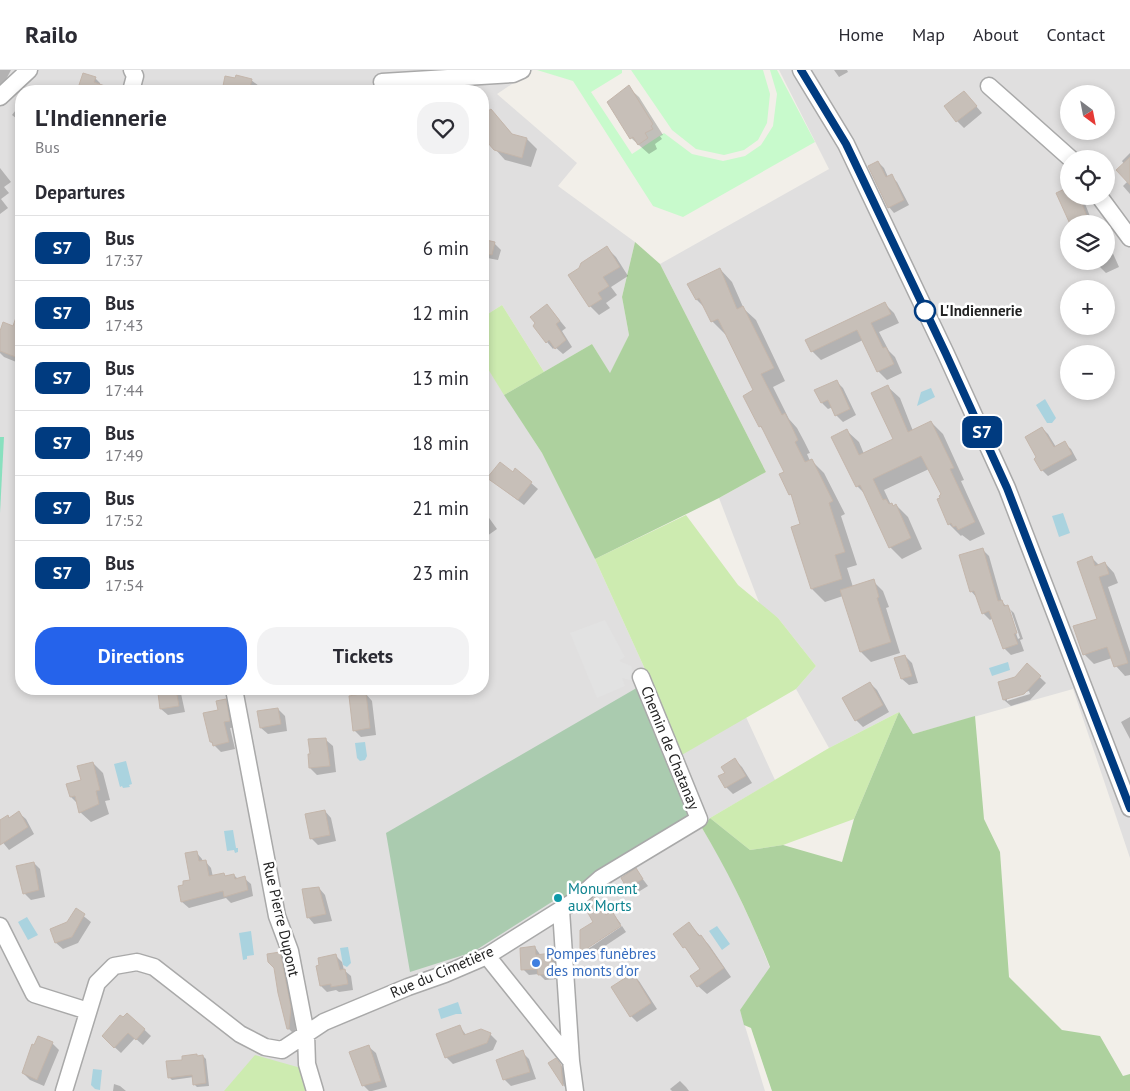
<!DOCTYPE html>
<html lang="en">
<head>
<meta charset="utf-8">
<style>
  :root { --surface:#fff; --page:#f2f2f3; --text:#2b2b33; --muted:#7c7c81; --line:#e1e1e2; --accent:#2563eb }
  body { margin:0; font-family:"PT Sans",sans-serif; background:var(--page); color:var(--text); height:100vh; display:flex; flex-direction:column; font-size:19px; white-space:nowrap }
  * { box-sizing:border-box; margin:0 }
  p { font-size:16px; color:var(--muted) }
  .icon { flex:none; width:28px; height:28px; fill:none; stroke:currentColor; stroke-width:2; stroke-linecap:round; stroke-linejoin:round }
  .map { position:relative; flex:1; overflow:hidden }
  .sheet { position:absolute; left:15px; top:15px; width:474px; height:610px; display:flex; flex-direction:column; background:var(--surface); border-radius:20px; box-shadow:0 2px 8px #0003 }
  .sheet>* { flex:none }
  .badge { padding:0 10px; border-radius:8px; font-size:18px; line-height:32px }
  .needle { width:32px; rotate:148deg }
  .controls { position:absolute; left:1060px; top:15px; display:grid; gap:10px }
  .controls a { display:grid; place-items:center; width:55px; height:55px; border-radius:50%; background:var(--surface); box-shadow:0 2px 8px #0003; font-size:25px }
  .map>.badge { position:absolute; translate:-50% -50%; box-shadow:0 0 0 2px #fff }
  h2 { padding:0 20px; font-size:19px; line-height:45px }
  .round { display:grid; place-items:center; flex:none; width:52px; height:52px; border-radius:20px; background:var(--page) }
  .headline { display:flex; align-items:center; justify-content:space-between; height:85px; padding:0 20px }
  h1 { font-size:24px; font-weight:700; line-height:38px }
  .primary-button { display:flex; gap:10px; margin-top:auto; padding:10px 20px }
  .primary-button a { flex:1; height:58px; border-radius:20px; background:var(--accent); color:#fff; font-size:20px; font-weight:700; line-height:58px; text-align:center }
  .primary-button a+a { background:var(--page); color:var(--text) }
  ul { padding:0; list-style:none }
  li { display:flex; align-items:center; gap:15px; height:65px; padding:0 20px; border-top:1px solid var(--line) }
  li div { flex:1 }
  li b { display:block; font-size:19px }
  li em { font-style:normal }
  li .badge { min-width:55px; font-weight:700; text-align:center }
  header { display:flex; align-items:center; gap:30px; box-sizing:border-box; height:70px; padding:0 25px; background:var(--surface); border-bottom:1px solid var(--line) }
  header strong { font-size:24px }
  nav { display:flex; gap:28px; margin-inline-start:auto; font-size:18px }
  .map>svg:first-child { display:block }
  .residential { fill:#e0dfdf; fill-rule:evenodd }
  .grass { fill:#cdebb0 }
  .forest { fill:#add19e }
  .cemetery { fill:#aacbaf }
  .park { fill:#c8facc }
  .pitch { fill:#88e0be }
  .parking { fill:#e2e2e2 }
  .water { fill:#aad3df }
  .shadow { fill:#0003; fill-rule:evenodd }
  .building { fill:#c7bfb8; stroke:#c4b6ab }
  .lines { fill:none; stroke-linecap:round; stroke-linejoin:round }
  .minor-casing { stroke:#a9a9a9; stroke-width:19 }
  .minor { stroke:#fff; stroke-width:16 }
  .line-casing { stroke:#fff; stroke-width:11 }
  .line { stroke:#003b80; stroke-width:8 }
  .stop-dot { fill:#fff; stroke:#003b80; stroke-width:2.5 }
  .culture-dot { fill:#0f9aa8; stroke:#fff; stroke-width:2 }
  .shop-dot { fill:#3f7fe0; stroke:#fff; stroke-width:2 }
  .labels { text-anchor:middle; stroke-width:5; stroke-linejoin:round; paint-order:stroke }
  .stop-label { font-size:15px; font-weight:bold; fill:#222; stroke:#fff; text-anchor:start }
  .street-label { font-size:15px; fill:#222; stroke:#fff }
  .culture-label { font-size:15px; fill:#0d838f; stroke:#fff; text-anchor:start }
  .shop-label { font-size:15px; fill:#366cbe; stroke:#fff; text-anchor:start }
</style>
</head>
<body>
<header>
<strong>Railo</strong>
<nav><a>Home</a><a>Map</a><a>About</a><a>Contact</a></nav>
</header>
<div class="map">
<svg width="1130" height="1021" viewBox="0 0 1130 1021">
  <rect width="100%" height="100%" fill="#f2efe9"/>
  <path class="residential" d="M0,0h533l-36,24 80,69 -19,23 77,56 -13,55 7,38 -19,39 -18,-30 -48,28 -42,-67 -19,12 -1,-226h-461v598h461l1,-328 59,92 53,106 54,119 31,77 66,-38 29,63 -65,38 -8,10 23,38 30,65 15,37 -30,42 25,81h-765z
    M779,0h351v788l-57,-169 -160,45 -14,-22 -70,36 -33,-59 20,-23 -38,-48 -18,-13 -41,-107 47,-26 -106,-208 169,-95zM1069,24h37v37h-37zM1069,89h37v37h-37zM1069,154h37v37h-37zM1069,219h37v37h-37zM1069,284h37v37h-37z"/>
  <path class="grass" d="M502,235l42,67 -40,23 -21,-34v-44z
    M686,445l52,70 40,33 38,48 -20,23 -116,67 -31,-78 -54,-119z
    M899,642l-45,107 -71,26 -33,5 -40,-32 119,-70z
    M255,985l46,13 7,23h-84z"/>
  <path class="forest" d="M635,172l25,22 106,208 -47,26 -124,61 -53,-106 -38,-58 88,-51 18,29 19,-38 -7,-38z
    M899,642l14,22 62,-18 9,103 16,33 9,125 53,53 38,6 23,40 7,-2v17h-358l-21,-63 -7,-3 -4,-15 30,-43c-19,-48 -41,-94 -68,-139l8,-10 40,32 33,-5 59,17 12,-43z"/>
  <path class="cemetery" d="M640,616l50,130 -115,72 2,4 -8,5 -11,1 -85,54 -63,20 -24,-139z"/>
  <path class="park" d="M537,0h85v3l-31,19 41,62 32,-21 28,21 31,7 22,-5 16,-11 12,-19 4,-32 -7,-24h7l38,72 -132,75 -30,-11 -80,-125z
    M631,0h132l7,24 -3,29 -9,17 -14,10 -20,5 -28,-6 -24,-19z"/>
  <path class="pitch" d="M0,367h4l-4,76z"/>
  <path class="parking" d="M605,550l20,37 -6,4 12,5 6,16 -15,-4 3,8 -28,12 -27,-65z"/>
  <path class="water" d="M931,318l4,9 -18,9 4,-14z
    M1045,329l11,19 -4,5h-5l-11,-18z
    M1063,443l7,20 -11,4 -7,-21z
    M1008,592l2,8 -18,6 -3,-8z
    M365,672l2,14 -2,4 -5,1 -3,-3 -2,-15z
    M126,691l6,23 -3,1 1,2 -7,1 -1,-2 -2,1 -6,-23z
    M233,760l3,18h2v4l-3,1 -1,-3 -7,1 -3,-20z
    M27,847l11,18 -10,5 -10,-18z
    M717,856l13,18 -8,6 -13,-19z
    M251,861l3,24 -7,1v3l-4,1 -4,-27z
    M348,877l3,16 -4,4 -4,-2 -3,-17z
    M458,932l4,12h-6l-15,5 -3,-10z
    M93,999l9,1 -2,20 -5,-1 -4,-4z"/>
  <path class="shadow" d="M0,0h11l-11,21z
    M834,0h13l1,2 -9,5z
    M84,4l11,4 5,5v2l9,3 3,3h-33z
    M226,7l25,3 15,11h-43z
    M628,17l11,10 24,38 -3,1 2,3 -7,5 2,5 -8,5 -18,-16z
    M964,22l18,21 -18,15 -7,-7z
    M19,36l2,1v15l-9,-7z
    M500,50l14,16 13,3 10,10 -6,18 -26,-7 -10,-11z
    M1130,83v41l-7,-8 5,-5 -4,-17 -2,-3z
    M878,92l6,6 4,9 3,-1 6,6 12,23 -15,8 -5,-6z
    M0,98l11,14 -7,5 5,6 -8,6 7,9 -8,6z
    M1058,123l11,3h13l11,28h-22z
    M482,170l12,3 7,7 -3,10 -16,-3z
    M1106,174l5,5 8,18 -13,6 -6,-6 -2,-6h8z
    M607,178l9,9 12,19 -17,11 6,8 -11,8 4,5 -11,7 -9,-9z
    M720,199l12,13 12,27 12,11 29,61 -12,6 16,32 8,9 7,13 6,12 -3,1 3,7 1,-1 13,13 21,41 -4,2 16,49 -10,3 6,19 20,-6 10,10 6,16 -3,1 14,45 -29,9 -10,-10 -18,-56 -18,6 -13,-13 -19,-61 9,-3 -9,-28 -3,-3 -4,-21 -21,-41 -5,-6 -5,-35 -29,-57h-1l-13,-13 -6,-12 -9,-9 -8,-15z
    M885,234l9,9 5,10 -20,9 10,19 6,6 7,16 -15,7 -9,-9 -15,-31 -42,20 -9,-9z
    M547,235l19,23 -4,3 10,16 -9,7 -8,-7 -2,2 -6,-7z
    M19,245l2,1v48l-17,-7 -4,-4v-19l13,-6z
    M836,311l7,7 13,27 -13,7 -7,-7 -3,-8 -5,2 -6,-6z
    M888,317l12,11 13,33 18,-9 12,12 21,46 -3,1 24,53 -15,7 -8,-6 -1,1 -12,-12 -6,-29 -14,-26 -45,21 7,15 2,2 3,-2 12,12 14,32 -20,10 -12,-12 -25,-53 -8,-8 -10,-55 12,11 5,12 30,-14z
    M1042,358l6,6 8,13 8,-4 7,6 6,11 -29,16 -6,-6z
    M516,400l22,19 -14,16 -36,-27 25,-4z
    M482,438l15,21 -10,7 -4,20z
    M983,480l6,6 13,46 12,11 9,26 -3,1 4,11 -13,4 -7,-7 -11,-30 -3,2 -7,-7 -6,-15 -6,-7zM1007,537l4,4 9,27 -2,1z
    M1092,488l7,7 6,-2 9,10 4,10 -10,4 22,65v23l-5,1 -9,-10 -4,-8 -18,6 -10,-10 15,-34z
    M905,586l7,7 6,20 -9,2 -7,-6 -6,-20z
    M1027,595l19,18 -16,17 -19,6 -7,-6 -5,-17 16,-5zM1029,621l1,3 -23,7v-3z
    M870,613l7,7 12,22 -26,15 -7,-7z
    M162,619h18l5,23 -17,3 -7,-6z
    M366,624l6,7 4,34 -15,2 -7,-7z
    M225,631l7,7 4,19 -6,1 5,21 -14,3 -10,-10 8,-32z
    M278,639l7,7 2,15 -19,3 -7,-6z
    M1130,647v22l-9,-17z
    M326,670l7,6 3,26 -19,3 -7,-7z
    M735,690l7,7 10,16 -19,11 -7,-7 -6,-10 6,-4z
    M93,693l10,10 7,27 -5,1 4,13 -18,8 -11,-10 -2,-8 -7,-7z
    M325,741l6,7 5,23 -18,4 -7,-7z
    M19,743l7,6 8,15 -25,16 -9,-11v-18l8,-5 2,3z
    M196,782l6,7 1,3 2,-1 6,7 2,9 11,-3 2,3 8,-2 4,4 6,-1 7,6 2,12 -22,7 -5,-5 -37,10 -7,-6 -3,-15 13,-6z
    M34,793l6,6 5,28 -14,3 -6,-6 -7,-27z
    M636,800l12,16 -13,8 -12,-16z
    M319,818l6,7 7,26 -18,3 -6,-7z
    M594,829l13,17 5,-4 9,12 -36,24v3l37,-25 4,6 -39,26 -5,-6v-21l13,-9z
    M76,840l15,12 -13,21 -15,6 -7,-6 -5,-13 17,-7z
    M689,854l20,21 22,32 -24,17 -9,-8 4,-17 -27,-35z
    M535,877l6,9 9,-2 6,7 2,18 -13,1 -6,-6 -10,1 -6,-6z
    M279,884l7,6 11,55 -2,20 -7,-7z
    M336,886l6,6 2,8 7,6 2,14 -14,2 -3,-2 -9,2 -6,-6z
    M633,905l6,6 18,28 -20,13 -6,-6z
    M128,944l23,22 -8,9 -8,-7 -14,15 -11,-10z
    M460,957l7,9 23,-2 7,7 -4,9 -40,14 -7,-7z
    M52,973l7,7 -15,36 -14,-6 -7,-7z
    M369,977l7,6 11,34 -15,4h-3l-6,-6 -13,-32z
    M522,982l7,7 7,20 -25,7 -7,-7z
    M196,985l2,2 5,-1 3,3 3,27 -12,1 -3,-3v-7l-22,3 -3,-3 14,-16z
    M558,992l6,7 1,18 -16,-24z
    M680,1011l6,6 3,4h-17l-2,-2z
    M114,1014l6,2 6,5h-13z"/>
  <path class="building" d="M83,3l13,4 -2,5 22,8v1h-39z
    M236,5l16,4 -3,12h-27l3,-15 10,2z
    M629,15l24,39 -2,2 2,3 -8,4 3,5 -10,7 -5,-8 -3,2 -23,-37z
    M964,21l13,15 -21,16 -12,-16z
    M491,39l21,25 15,4 -5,20 -28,-8 -12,-14v-21z
    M1130,87v28l-14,-15z
    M878,91l8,16 6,-3 12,26 -16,8 -20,-42z
    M1069,117v9h10l9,23 -9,5h-9l-14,-31z
    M482,169l13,3 -3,13 -10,-2z
    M607,176l13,21 -17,10 6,9 -11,7 4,6 -13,8 -21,-32 11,-7 2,-5z
    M720,198l17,41 6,-3 31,62 -13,6 21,41 3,-2 7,14 6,13 -3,2 10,20 7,-3 21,42 -4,2 16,49 -10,3 7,24 -31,10 -20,-62 9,-3 -9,-30 -2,1 -10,-21 5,-2 -23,-46 -2,1 -16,-31 10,-6 -35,-71 -7,3 -12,-24 -3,2 -9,-16z
    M885,232l6,12 -20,9 12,25 3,-1 8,17 -17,8 -20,-42 -46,22 -6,-12z
    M547,234l13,17 -4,3 10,16 -11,9 -6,-9 -3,3 -13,-17 2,-3 -5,-6z
    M20,236h1v53l-21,-8v-20l3,-9 10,4z
    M837,310l13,29 -15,7 -7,-16 -7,3 -7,-13z
    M888,315l20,47 23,-11 23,47 -4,1 25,53 -17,8 -2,-4 -3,1 -2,-4 -3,2 -11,-26 3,-1 -1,-2 2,-2 -20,-38 -48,23 10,21 3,-1 3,5 3,-1 1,3 3,-2 15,34 -22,10 -29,-63 -4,2 -25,-50 16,-8 12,26 34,-16 -22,-46z
    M1042,357l12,20 11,-6 7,13 -31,17 -7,-12 2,-2 -11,-20z
    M500,392l13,10 2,-4 17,14 -14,18 -31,-22z
    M983,478l15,53 4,-1 2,6 4,-1 9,28 -3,1 4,10 -15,5 -14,-38 -7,3 -8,-23 -4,1 -11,-37z
    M1092,486l3,10 10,-4 4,12 -10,3 29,86 -14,4 -7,-20 -24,8 -10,-29 24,-7 -20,-57z
    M874,509l5,18 -2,1 14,44 -31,10 -20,-62z
    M905,585l7,21 -11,3 -7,-21z
    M1027,593l14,13 -17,18 -21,6 -5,-18 17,-5z
    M870,612l13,23 -28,16 -13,-23z
    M160,619h16l3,17 -19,3 -2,-16h3z
    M366,623l4,35 -17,3 -4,-35z
    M226,629l4,22 -6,1 5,20 -16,4 -1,-4h-2l-7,-29 15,-3 -2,-9z
    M278,638l3,16 -21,4 -3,-17z
    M326,668l4,28 -21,2 -1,-14h2l-2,-15z
    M735,688l11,18 -21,12 -7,-12 7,-3 -4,-6z
    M93,692l7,28 -4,1 3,13 -20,9 -4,-17 -5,1 -4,-13 15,-4 -4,-14z
    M325,740l5,25 -20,4 -5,-25z
    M19,741l9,16 -28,18v-25l8,-5 1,3z
    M197,781l2,10 7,-1 3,16 15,-3 1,3 9,-2 1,5 10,-3 3,14 -24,7 -1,-6 -42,11 -3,-16 5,-1v-4l7,-1 -5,-27z
    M34,792l5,28 -16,4 -7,-28z
    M636,798l7,11 -16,9 -6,-10z
    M319,817l7,27 -19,4 -5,-29z
    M595,827l11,18 6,-4 9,15 -41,27v-23l13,-8 -9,-16z
    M76,838l9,6 -13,23 -17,6 -5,-14 17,-7z
    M689,852l10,14 2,-1 23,33 -27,19 -7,-11 10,-7 -15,-22 -2,1 -10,-14z
    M535,876l1,9 15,-2 2,21 -15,1 -1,-6 -16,1 -1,-22z
    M280,882l11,55 -2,22h-2l-9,-36 -4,-25 -6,-6 -1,-8z
    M336,884l4,16 5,-1 3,15 -17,3v-3l-11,2 -4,-20 3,-1 -1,-7z
    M633,903l18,30 -21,14 -19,-30z
    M127,943l18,16 -9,11 -8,-7 -14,15 -12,-12 18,-21 3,2z
    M460,955l4,10 17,-6 10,4 -4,10 -42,15 -9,-24z
    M38,966l15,6 -16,38 -15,-7 10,-29 2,1z
    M369,975l12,36 -19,5 -13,-34z
    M523,980l7,22 -27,8 -7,-20z
    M197,984v2l6,-1 3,28 -13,2 -1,-10 -24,3 -2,-17 16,-1v-4z
    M556,988l5,7 2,21 -15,-23z"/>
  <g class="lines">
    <g class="minor-casing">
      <path id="minor" d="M801,0l45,74 100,210 61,134 123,320
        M382,12l131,-8 9,-4
        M989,16l82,73
        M131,21l4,-15 -3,-6
        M0,27l29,-27
        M1099,126l31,42
        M234,619l43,227 13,35 16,83 1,30 8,27
        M561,840l10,151 4,30
        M0,856l34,68 54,17
        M487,886l84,105
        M64,1021l33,-108 17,-17 23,-4 17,5 86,67 25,13 17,3 42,-28 84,-35 37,-13 42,-18 89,-56 25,-22 98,-59 -58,-142"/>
    </g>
    <use href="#minor" class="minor"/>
  </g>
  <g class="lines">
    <g class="line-casing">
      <path id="line" d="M801,0l45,74 100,210 61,134 123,320"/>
    </g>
    <use href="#line" class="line"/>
  </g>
  <circle class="stop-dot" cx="925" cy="241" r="10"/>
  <circle class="culture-dot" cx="558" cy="828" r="5"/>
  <circle class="shop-dot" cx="536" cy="893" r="5"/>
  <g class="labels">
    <g class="stop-label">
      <text x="940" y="246">L'Indiennerie</text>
    </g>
    <g class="street-label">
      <text transform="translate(670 678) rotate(68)" y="5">Chemin de Chatanay</text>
      <text transform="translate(281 849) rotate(77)" y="5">Rue Pierre Dupont</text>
      <text transform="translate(442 902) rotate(-23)" y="5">Rue du Cimetière</text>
    </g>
    <g class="culture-label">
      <text x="568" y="824">Monument<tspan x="568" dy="17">aux Morts</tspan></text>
    </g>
    <g class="shop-label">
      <text x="546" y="889">Pompes funèbres<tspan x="546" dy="17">des monts d'or</tspan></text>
    </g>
  </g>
</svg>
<div class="controls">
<a><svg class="needle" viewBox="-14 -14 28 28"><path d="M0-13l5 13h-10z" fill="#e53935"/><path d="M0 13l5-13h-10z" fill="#7c7c81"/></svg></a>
<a><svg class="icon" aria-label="locate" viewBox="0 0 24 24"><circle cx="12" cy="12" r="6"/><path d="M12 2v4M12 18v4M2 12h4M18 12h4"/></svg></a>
<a><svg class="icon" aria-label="layers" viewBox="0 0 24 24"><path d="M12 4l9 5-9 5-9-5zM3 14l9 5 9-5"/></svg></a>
<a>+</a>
<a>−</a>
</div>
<b class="badge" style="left:982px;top:362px;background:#003b80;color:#fff">S7</b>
<section class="sheet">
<div class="headline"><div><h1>L'Indiennerie</h1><p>Bus</p></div><a class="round"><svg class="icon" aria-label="heart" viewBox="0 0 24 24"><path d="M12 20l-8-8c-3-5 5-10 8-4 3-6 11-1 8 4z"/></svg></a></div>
<h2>Departures</h2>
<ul>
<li><span class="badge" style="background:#003b80;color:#fff">S7</span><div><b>Bus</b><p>17:37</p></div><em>6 min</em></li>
<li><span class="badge" style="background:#003b80;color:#fff">S7</span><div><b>Bus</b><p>17:43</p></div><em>12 min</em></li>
<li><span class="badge" style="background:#003b80;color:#fff">S7</span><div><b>Bus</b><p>17:44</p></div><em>13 min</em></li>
<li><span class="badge" style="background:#003b80;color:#fff">S7</span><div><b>Bus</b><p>17:49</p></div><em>18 min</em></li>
<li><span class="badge" style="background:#003b80;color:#fff">S7</span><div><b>Bus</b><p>17:52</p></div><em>21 min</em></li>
<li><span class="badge" style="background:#003b80;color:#fff">S7</span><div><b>Bus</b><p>17:54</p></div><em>23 min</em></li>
</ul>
<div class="primary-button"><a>Directions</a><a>Tickets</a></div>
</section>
</div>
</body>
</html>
